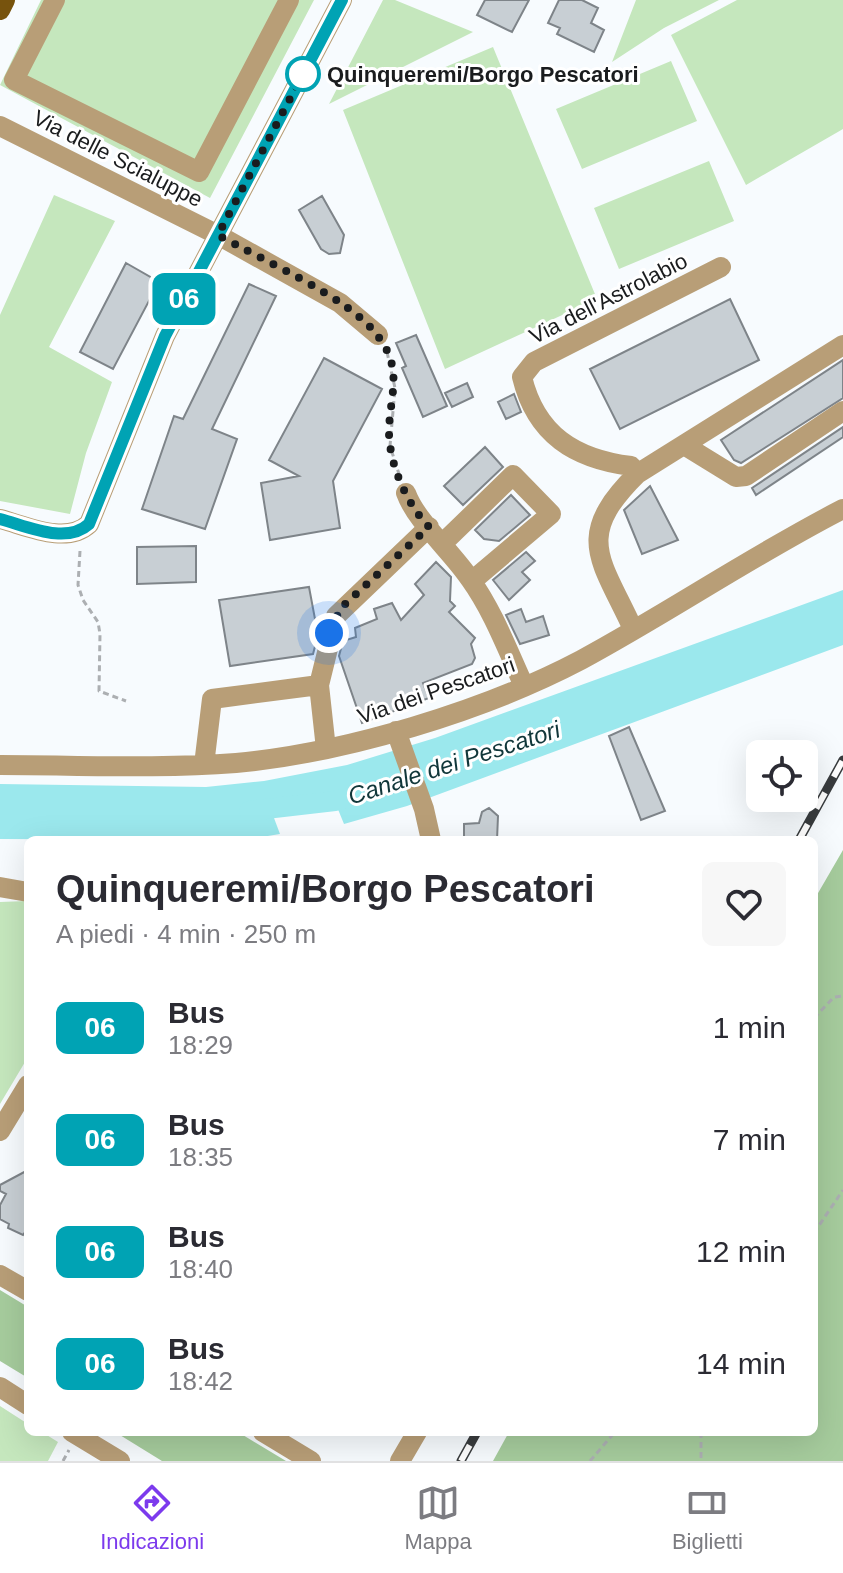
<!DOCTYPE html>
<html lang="it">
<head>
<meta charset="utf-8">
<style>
  :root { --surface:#fff; --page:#f7f7f7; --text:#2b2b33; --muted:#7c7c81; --line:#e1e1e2; --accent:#7c3aed }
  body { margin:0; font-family:Arial,sans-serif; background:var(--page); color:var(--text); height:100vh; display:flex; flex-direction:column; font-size:30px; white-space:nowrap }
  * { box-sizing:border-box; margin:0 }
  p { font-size:26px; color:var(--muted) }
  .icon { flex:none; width:44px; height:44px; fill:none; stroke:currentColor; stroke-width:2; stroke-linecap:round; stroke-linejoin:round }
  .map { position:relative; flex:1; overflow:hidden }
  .panel { position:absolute; left:24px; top:836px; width:794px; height:600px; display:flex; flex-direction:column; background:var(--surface); border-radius:12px; box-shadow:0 8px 32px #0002 }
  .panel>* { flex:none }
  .badge { padding:0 16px; border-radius:12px; font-size:28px; line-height:52px }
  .fabs { position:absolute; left:746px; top:740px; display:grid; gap:16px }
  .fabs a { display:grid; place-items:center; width:72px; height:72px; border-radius:12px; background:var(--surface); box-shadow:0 8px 32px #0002; font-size:40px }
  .you { position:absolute; width:40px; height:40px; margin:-20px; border:6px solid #fff; border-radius:50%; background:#1a73e8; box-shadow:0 0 0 12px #1a73e833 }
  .map>.badge { position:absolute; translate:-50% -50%; box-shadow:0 0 0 4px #fff }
  .round { display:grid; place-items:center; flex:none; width:84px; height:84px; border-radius:12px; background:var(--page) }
  .headline { display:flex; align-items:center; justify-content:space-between; height:136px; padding:0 32px }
  h1 { font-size:38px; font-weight:700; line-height:60px }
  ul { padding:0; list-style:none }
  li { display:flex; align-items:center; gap:24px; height:112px; padding:0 32px }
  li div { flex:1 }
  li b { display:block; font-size:30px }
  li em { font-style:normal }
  li .badge { min-width:88px; font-weight:700; text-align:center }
  .dock { display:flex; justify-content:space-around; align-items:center; height:112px; border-top:2px solid var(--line); background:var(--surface); font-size:22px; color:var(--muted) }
  .dock a { display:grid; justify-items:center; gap:4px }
  .dock .active { color:var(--accent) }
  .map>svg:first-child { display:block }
  .green { fill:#c5e7bd }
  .forest { fill:#a6cc9d }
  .water { fill:#9be8ed }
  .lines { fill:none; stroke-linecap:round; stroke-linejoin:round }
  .canal { stroke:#9be8ed; stroke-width:20 }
  .building { fill:#c8cfd4; stroke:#7e8489; stroke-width:2 }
  .path { stroke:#acafb2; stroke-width:3; stroke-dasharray:6 4; stroke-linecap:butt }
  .minor { stroke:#b89e77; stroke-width:20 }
  .major { stroke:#77530d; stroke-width:20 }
  .rail-casing { stroke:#393c3e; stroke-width:9 }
  .rail { stroke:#fff; stroke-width:6; stroke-dasharray:18; stroke-linecap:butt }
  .line-casing { stroke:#fff; stroke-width:18 }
  .line { stroke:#00a3b4; stroke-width:12 }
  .walk { stroke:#1a1c1e; stroke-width:8; stroke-dasharray:0 14.4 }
  .stop-dot { fill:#fff; stroke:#00a3b4; stroke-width:4 }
  .labels { text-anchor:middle; stroke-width:6; stroke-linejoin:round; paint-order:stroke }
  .stop-label { font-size:22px; font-weight:bold; fill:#1a1c1e; stroke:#fff; text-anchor:start }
  .street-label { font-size:22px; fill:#1a1c1e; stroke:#fff }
  .water-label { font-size:24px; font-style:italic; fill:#11373a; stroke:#fff }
</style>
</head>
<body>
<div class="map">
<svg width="843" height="1461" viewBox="0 0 843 1461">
  <rect width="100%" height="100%" fill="#f7fbfe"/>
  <path class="green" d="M41,0h273l-104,198 -210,-113z
    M383,0h12l78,32 -144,72z
    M636,0h83l-55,28 -52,34z
    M737,0h106v129l-97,56 -75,-150z
    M493,47l104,252 -152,70 -102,-259z
    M671,61l26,60 -115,48 -26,-60z
    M709,161l25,60 -115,48 -25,-61z
    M54,195l61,26 -66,126 63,35 -26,71 -16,61 -70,-13v-186z
    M27,901l1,156 -28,47v-202z
    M0,1406l28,18v8h14l16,10 -10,19h-48z"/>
  <path class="forest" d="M843,850v611h-350l16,-29h305v-532z
    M0,1290l28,17v71l-28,-17z
    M115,1432h123l48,29h-124z"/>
  <path class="water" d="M843,590v55l-436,161 -63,18 -9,-22 -64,8 9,24 -36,6 -244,-1v-55l206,3 58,-6 83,-16 88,-27z"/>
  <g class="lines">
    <path class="canal" d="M249,811l86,-10 25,-6"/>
  </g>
  <path class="building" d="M485,0h44l-17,32 -35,-17z
    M559,0h23l16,8 -7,15 13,7 -10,22 -37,-18 3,-6 -12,-5z
    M322,196l22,39 -4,18 -11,1 -8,-5 -22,-39z
    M126,263l33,19 -46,87 -33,-17z
    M249,284l27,12 -64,133 25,10 -32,90 -63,-20 32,-93 9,3z
    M730,299l29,61 -139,69 -30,-60z
    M416,335l31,71 -24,11 -21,-49 4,-2 -10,-23z
    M324,358l58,31 -49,92 7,47 -70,12 -9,-57 38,-7 -30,-16z
    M843,360v38l-102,65 -7,-3 -13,-20z
    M467,383l6,14 -21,10 -7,-14z
    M514,394l7,18 -15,7 -8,-17z
    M843,427v10l-87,58 -4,-7z
    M485,447l18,20 -40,38 -19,-19z
    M650,486l28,54 -36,14 -18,-44z
    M511,495l19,20 -31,26 -15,-2 -9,-9z
    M196,546v36l-59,2v-37z
    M526,552l9,9 -13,11 8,8 -21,20 -16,-20z
    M436,562l15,15 -1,24 5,5 -6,6 26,26 -4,6 4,14 -3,6 -49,19 6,15 -67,25 -23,-67 4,-15 13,-4 -1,-9 22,-9 -3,-10 18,-6 9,17 23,-25 -9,-11z
    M309,587l9,48 -5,19 -83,12 -11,-66z
    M521,609l5,13 17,-6 6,19 -29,9 -14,-29z
    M629,727l36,84 -24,9 -32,-84z
    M489,808l9,8 -1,24h-33v-16l15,-1 3,-11z
    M28,1170v58l-5,7 -15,-7 1,-4 -9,-5v-14l6,-11 -6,-3v-6z"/>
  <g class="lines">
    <path class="path" d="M387,352l8,36 -5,58 9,28
      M80,551l-2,34 5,15 15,22 2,12 -1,57 27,10
      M814,1018l20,-21 9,-1
      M814,1233l29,-43
      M646,1432h38
      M701,1432v29
      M63,1461l6,-11
      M590,1461l25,-29"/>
    <path class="minor" d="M55,0l-41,80 185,92 90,-172
      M0,126l218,109 122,68 38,32
      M684,445l52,32 10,-1 97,-65
      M637,474l206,-129
      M406,493c10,28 46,59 64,86 23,32 37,70 54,107
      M0,519c27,7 66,26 89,5l76,-188 177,-336
      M444,542l69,-67 38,39 -79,67
      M633,629c-32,-70 -60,-92 4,-155l-6,-8c-56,-7 -95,-31 -109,-89l12,-15 187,-95
      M319,685l17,-69 93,-89
      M396,731l28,78 7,31
      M0,765c78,0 158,4 236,-2 109,-10 248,-52 345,-103 89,-48 172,-105 262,-151
      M204,765l8,-66 107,-14 7,64
      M0,887l28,5
      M0,1131l28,-46
      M0,1275l28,16
      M0,1387l28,18
      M72,1432l48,29
      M263,1432l48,29
      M400,1461l17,-29"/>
    <path class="major" d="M0,10l5,-10"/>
    <g class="rail-casing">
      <path id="rail" d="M799,840l44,-80
        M461,1461l16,-29"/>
    </g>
    <use href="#rail" class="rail"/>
  </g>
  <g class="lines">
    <g class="line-casing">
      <path id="line" d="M0,519c27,7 66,26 89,5l76,-188 177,-336"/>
    </g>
    <use href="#line" class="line"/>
    <path class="walk" d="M303,74l-85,161c42,24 132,63 159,100 26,33 14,56 12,93 -1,34 17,75 40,99l-88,81 -12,25"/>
  </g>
  <circle class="stop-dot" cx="303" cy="74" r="16"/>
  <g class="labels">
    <g class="stop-label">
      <text x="327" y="82">Quinqueremi/Borgo Pescatori</text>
    </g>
    <g class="street-label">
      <text transform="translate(118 158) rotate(27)" y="8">Via delle Scialuppe</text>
      <text transform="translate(608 298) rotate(-27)" y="8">Via dell'Astrolabio</text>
      <text transform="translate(436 690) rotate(-19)" y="8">Via dei Pescatori</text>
    </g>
    <g class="water-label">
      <text transform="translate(454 763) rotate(-18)" y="8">Canale dei Pescatori</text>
    </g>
  </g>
</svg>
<div class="fabs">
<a><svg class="icon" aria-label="locate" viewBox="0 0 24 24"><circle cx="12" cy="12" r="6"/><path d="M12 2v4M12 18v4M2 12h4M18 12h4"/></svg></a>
</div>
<div class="you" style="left:329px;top:633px"></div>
<b class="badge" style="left:184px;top:299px;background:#00a3b4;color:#fff">06</b>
<section class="panel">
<div class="headline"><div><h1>Quinqueremi/Borgo Pescatori</h1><p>A piedi · 4 min · 250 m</p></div><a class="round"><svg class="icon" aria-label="heart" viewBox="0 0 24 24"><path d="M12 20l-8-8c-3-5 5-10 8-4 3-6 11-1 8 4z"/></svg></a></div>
<ul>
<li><span class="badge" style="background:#00a3b4;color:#fff">06</span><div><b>Bus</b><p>18:29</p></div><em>1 min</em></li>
<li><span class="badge" style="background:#00a3b4;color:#fff">06</span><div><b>Bus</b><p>18:35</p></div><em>7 min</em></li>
<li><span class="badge" style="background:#00a3b4;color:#fff">06</span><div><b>Bus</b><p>18:40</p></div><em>12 min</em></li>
<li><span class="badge" style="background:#00a3b4;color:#fff">06</span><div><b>Bus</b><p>18:42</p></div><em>14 min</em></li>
</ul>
</section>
</div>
<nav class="dock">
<a class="active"><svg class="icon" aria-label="directions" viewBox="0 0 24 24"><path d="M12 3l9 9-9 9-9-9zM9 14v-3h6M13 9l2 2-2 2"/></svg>Indicazioni</a>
<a><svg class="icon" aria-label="map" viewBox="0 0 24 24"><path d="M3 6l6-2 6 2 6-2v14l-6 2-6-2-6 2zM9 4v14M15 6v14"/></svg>Mappa</a>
<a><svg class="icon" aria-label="tickets" viewBox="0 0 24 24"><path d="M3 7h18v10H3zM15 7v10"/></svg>Biglietti</a>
</nav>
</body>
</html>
